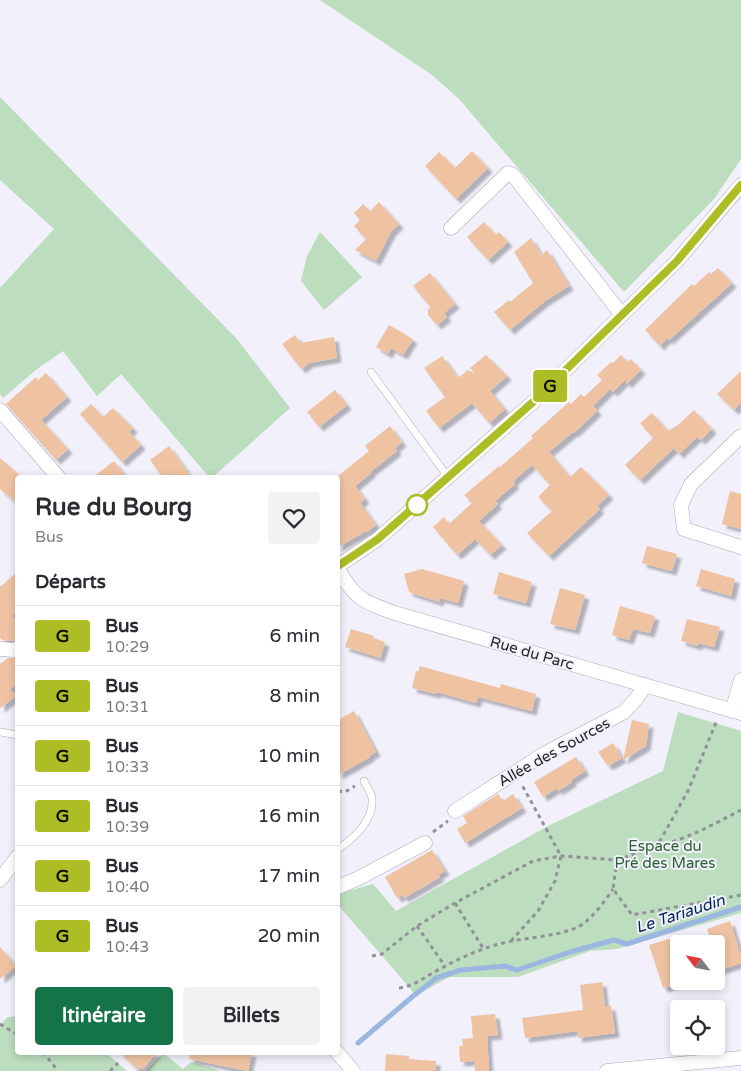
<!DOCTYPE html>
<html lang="fr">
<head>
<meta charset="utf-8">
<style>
  :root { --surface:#fff; --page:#f2f2f3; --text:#2b2b33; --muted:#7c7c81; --line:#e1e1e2; --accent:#157348 }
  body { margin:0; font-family:"Varela Round",sans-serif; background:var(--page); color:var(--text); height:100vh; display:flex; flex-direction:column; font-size:19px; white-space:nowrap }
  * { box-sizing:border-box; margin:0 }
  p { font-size:16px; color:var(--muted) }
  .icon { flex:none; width:28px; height:28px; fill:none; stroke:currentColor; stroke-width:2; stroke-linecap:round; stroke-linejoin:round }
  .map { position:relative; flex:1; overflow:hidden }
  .drawer { position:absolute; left:15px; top:475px; width:325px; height:580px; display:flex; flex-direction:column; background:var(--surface); border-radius:5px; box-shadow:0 2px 8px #0003 }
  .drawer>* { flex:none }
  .badge { padding:0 10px; border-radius:4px; font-size:18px; line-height:32px }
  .needle { width:32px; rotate:302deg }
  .fabs { position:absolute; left:670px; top:935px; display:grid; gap:10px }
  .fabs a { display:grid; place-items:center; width:55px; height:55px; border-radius:5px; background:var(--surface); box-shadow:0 2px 8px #0003; font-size:25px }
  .map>.badge { position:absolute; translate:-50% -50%; box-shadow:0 0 0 2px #fff }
  h2 { padding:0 20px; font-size:19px; line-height:45px }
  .round { display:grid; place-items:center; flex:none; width:52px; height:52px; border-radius:5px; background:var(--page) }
  .headline { display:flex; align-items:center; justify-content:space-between; height:85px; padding:0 20px }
  h1 { font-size:24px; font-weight:800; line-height:38px }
  .button { display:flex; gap:10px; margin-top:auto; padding:10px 20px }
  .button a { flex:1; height:58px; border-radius:5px; background:var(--accent); color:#fff; font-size:20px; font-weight:800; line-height:58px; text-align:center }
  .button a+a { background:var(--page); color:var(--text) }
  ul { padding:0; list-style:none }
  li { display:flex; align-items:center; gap:15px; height:60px; padding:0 20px; border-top:1px solid var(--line) }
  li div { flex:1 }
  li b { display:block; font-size:19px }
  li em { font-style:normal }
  li .badge { min-width:55px; font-weight:700; text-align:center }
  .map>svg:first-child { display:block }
  .green { fill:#bcddbe }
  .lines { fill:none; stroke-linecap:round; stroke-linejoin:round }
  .stream { stroke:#9bb6e1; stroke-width:5 }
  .building { fill:#efc3a2; filter:url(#shadow) }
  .service-casing { stroke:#abaab4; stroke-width:8 }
  .minor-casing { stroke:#abaab4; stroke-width:15 }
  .path { stroke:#929199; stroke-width:3; stroke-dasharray:4 4; stroke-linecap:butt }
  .service { stroke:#fff; stroke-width:7 }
  .minor { stroke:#fff; stroke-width:14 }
  .line-casing { stroke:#fff; stroke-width:11 }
  .line { stroke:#acbd25; stroke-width:8 }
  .stop-dot { fill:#fff; stroke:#acbd25; stroke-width:2.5 }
  .labels { text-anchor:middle; stroke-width:4; stroke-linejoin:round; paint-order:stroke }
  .street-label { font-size:15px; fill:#27272b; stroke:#f1f0fb }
  .park-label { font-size:15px; fill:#296231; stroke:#f1f0fb }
  .water-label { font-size:16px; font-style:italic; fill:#052758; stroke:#f1f0fb }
</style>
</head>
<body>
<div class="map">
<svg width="741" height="1071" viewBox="0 0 741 1071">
  <defs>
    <filter id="shadow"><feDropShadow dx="4.5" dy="4.5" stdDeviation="1" flood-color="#0004"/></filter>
  </defs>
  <rect width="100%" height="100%" fill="#f1f0fb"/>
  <path class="green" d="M320,0h421v159l-27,40 -90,93 -165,-193 -27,-24z
    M0,97l236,241 54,70 -77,69h-4l-88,-103 -24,22 -34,-45 -26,18 -34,29 -3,-4v-106l54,-59 -54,-49z
    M320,232l42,45 -38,33 -23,-29 6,-25z
    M678,712l63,19v182l-124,36 -27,2 -72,26h-69l-33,19 -7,-9 -71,-82v-11l35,-10 23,27 152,-85 115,-55z
    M17,1016l1,36 88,1 21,18h-127v-46l8,-8z
    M163,1053l20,16 8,-7 27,8v1h-72z"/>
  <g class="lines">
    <path class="stream" d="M358,1043l54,-46 24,-19 25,-8 44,-4 12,4 53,-18 44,-12 13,4 114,-37"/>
  </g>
  <path class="building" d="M472,151l16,17 -32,31 -31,-33 14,-14 16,16z
    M379,202l20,22 -8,8 -15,29 -21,-11 11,-11 -12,-13 6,-6 -6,-7 9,-9 7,7z
    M484,222l12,13 3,-3 9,10 -20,18 -21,-23z
    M531,238l10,17 6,-5 22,36 -24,15 -35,29 -16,-18 15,-12 1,2 23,-19 -19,-31z
    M718,268l14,15 -63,57 -2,-2 -7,8 -15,-16 47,-46 2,2 15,-14 2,2z
    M430,273l25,31 -11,9 3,4 -10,8 -9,-10v-6l3,-1 -18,-22z
    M389,325l24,14 -10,16 -12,-7 -3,6 -12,-7z
    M295,335l5,8 34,-6 3,21 -28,5 -8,6 -19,-25z
    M486,355l21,21 -17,15 15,18 -16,14 -17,-20 -33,25 -13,-17 19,-14 -21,-29 18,-12 16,22 10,-8 7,4 -5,-6z
    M621,355l7,7 3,-3 10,11 -14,14 -2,-4 -12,12 -3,-3 -17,17 4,5 -23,22 -1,-1 -24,20 21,25 11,-10 28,28 -12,11 3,3 -51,47 -22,-23 25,-22 -14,-14 12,-12 -18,-20 -19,16 2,3 -20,17 3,3 -19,17 23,24 -12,10 -15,-16 -18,16 -24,-28 11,-10 5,7 23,-21 -8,-8 35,-29 1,1 33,-29 -2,-2 38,-34 2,2 10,-10 3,3 18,-17 -5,-5 14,-13 2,1z
    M741,371v32l-7,7 -17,-16z
    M46,373l21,24 -26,23 27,29 -12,11 -50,-56 30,-27 2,3z
    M335,390l12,15 -28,22 -12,-15z
    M91,404l12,13 10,-9 20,20 -4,4 12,13 -19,17 -42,-48z
    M694,410l18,19 -11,11 -4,-3 -18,17 -5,-6 -34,32 -15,-15 28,-27 -13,-15 12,-10 16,18 10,-6z
    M390,426l12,16 -7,6 2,3 -27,21 1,1 -16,13 10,13 -5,4 16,22 -9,7 -1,-1 -28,16v-71l31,-25 -4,-5z
    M169,446l23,32h-29l-13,-18z
    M0,458l22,19 -4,1v26l-18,-15z
    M114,461l13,17h-35z
    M730,491l11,3v35l-19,-5z
    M647,546l30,8 -5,17 -30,-8z
    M422,569l42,12 -6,22 -18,-5 -1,4 -30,-10 -5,-18z
    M701,569l34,10 -4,17 -35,-10z
    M18,571v39l-6,6 6,8v15l-5,2 -11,-1 -2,-2v-51z
    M499,572l33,10 -6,21 -33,-9z
    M560,588l25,7 -10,35 -25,-6z
    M620,606l35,10 -5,17 -17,-4 -4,11 -17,-5z
    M687,619l33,8 -6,20 -16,-4v3l-17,-5z
    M351,629l23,7 -1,2 12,4 -5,16 -35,-11z
    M8,658h10v25l-8,6 6,7 -16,12v-44z
    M420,666l80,22 1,-4 35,10 -4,17 -54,-14 -2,6 -39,-11 -1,2 -24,-6 4,-17 2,1z
    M354,711l22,41 -7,4 1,1 -32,18v-55z
    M632,720l17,4 -3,22 -23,14z
    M613,743l9,15 -14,8 -10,-14z
    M576,757l9,14 -14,9 1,2 -14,9 -1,-3 -14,9 -9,-15z
    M498,794l5,7 10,-7 9,14 -57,35 -8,-14 10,-6 -4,-7z
    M432,850l13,21 -7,4 2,2 -36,21 -1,-3 -6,3 -12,-21z
    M730,921l11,35v7l-21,7 -4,-12v-14h-4l-5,-15z
    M672,938l7,20v25l-16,5 -14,-43z
    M0,947l16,19 -16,13z
    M602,982l3,25 6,-1 4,27 -37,5 -1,-7 -52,7 -3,-20 61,-8 -3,-25z
    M495,1014l3,21 -11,1 2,35h-14l-1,-10 -14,1 -1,-16h4l-1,-7 11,-1 -2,-22z
    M119,1052h38l-14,17 -3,-2 -2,3z
    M190,1052h62l-4,19 -59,-12z
    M386,1054l24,2 -2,3 28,2v10h-51z"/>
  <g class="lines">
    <g class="service-casing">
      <path id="service" d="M371,372l77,105
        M0,732l18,3
        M338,849c16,-11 36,-28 34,-50 0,-6 -6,-13 -8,-18"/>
    </g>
    <g class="minor-casing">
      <path id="minor" d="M451,228l57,-55 5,2 109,140
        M0,410l59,68
        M741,436l-50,48 -10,21 3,24 57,18
        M338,566l40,-27 155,-137 144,-141 64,-76
        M338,569c17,31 28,34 60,45l343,99
        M0,649l15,1 3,-2
        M732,711l9,-31
        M455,811l89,-57 80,-42 13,-14 8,-13
        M0,880l18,-24
        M338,887l19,-8 68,-36
        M337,1052l16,19
        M607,1071l134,-13"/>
    </g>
    <path class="path" d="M338,791l7,1 10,-6
      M433,832l15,-11
      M657,846c33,-8 55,-21 84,-36
      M617,860l-4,29 19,26 109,-20
      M455,903l28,45
      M417,926l28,40
      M511,941l27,-30 17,-30 6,-25 -39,-71
      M372,956l10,-2 35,-28 38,-23 78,-42 28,-5 56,4 40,-14 31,-55 29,-71
      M399,988c16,-2 27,-12 41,-19 23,-13 47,-23 72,-28 21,-4 44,-5 64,-13 14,-6 29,-27 37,-39
      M0,1024l18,11
      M43,1052l15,19
      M110,1071l8,-8"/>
    <use href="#service" class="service"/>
    <use href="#minor" class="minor"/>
  </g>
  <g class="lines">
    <g class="line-casing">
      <path id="line" d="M338,566l40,-27 155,-137 144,-141 64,-76"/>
    </g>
    <use href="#line" class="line"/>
  </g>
  <circle class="stop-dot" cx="417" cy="505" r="10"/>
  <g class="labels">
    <g class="street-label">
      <text transform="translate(532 653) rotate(16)" y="5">Rue du Parc</text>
      <text transform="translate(554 752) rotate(-29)" y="5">Allée des Sources</text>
    </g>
    <g class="park-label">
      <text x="665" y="851">Espace du<tspan x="665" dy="17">Pré des Mares</tspan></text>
    </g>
    <g class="water-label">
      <text transform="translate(680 913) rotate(-18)" y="6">Le Tariaudin</text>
    </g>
  </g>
</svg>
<div class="fabs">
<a><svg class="needle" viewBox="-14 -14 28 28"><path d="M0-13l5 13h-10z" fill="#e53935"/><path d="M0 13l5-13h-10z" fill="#7c7c81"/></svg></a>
<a><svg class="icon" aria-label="locate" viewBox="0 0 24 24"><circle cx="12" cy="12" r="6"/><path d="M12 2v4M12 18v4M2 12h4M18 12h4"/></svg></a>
</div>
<b class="badge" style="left:550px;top:386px;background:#acbd25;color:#111">G</b>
<section class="drawer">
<div class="headline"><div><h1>Rue du Bourg</h1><p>Bus</p></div><a class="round"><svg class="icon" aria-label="heart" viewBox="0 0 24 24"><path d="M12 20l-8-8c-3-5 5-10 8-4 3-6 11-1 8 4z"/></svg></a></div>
<h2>Départs</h2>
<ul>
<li><span class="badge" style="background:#acbd25;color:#111">G</span><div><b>Bus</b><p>10:29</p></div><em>6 min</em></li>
<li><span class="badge" style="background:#acbd25;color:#111">G</span><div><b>Bus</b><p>10:31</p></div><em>8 min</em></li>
<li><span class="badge" style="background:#acbd25;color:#111">G</span><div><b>Bus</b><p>10:33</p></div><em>10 min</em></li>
<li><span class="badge" style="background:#acbd25;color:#111">G</span><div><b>Bus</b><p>10:39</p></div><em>16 min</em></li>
<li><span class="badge" style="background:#acbd25;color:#111">G</span><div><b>Bus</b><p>10:40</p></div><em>17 min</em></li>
<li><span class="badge" style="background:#acbd25;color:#111">G</span><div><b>Bus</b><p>10:43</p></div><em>20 min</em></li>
</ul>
<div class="button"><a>Itinéraire</a><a>Billets</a></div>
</section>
</div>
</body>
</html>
